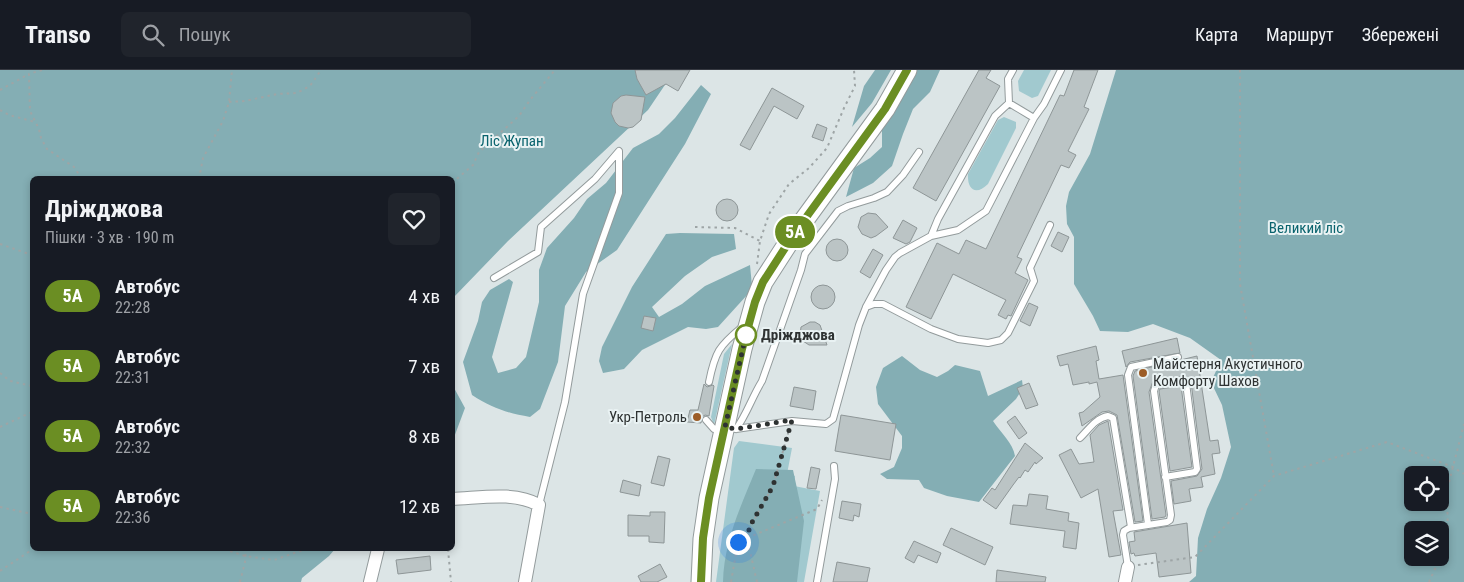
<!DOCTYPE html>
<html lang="uk">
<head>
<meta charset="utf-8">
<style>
  :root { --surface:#171b24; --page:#20242c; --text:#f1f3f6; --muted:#9ea1a6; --line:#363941 }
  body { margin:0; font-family:"Roboto Condensed",sans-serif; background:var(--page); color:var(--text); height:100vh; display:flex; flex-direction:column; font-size:19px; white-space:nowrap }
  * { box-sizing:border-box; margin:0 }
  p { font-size:16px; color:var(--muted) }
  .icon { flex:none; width:28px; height:28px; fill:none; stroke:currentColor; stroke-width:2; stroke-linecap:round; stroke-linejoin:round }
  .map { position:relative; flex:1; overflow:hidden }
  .panel { position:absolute; left:30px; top:106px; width:425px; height:375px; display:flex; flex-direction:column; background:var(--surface); border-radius:8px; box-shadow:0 2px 8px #0003 }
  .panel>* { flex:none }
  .badge { padding:0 10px; border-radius:16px; font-size:18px; line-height:32px }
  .fabs { position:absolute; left:1404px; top:396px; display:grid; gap:10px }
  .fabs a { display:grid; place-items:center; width:45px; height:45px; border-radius:8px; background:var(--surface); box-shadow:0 2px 8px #0003; font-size:25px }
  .you { position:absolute; width:25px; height:25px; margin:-12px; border:4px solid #fff; border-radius:50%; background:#1a73e8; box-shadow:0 0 0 8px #1a73e833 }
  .map>.badge { position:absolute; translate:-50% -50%; box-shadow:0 0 0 2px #fff }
  .round { display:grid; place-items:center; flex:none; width:52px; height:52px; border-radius:8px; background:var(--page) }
  .head { display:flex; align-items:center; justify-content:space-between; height:85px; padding:0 15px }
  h1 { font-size:24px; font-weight:700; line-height:38px }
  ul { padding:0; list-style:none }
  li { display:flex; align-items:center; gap:15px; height:70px; padding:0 15px }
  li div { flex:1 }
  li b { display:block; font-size:19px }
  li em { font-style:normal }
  li .badge { min-width:55px; font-weight:700; text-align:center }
  header { display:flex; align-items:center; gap:30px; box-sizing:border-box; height:70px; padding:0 25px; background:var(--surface); border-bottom:1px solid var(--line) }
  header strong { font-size:24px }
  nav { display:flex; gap:28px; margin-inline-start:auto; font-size:18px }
  .search { width:350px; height:45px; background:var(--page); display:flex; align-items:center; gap:12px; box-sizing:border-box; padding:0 18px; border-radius:8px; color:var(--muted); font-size:19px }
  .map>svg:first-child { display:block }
  .green { fill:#a1c9cf }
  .forest { fill:#84aeb4; fill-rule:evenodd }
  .building { fill:#bbc4c5; stroke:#8e9697 }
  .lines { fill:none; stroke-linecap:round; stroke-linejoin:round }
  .service-casing { stroke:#939b9c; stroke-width:8 }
  .minor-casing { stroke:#939b9c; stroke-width:14 }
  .primary-casing { stroke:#939b9c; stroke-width:21 }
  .path { stroke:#9ea5a6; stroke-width:2; stroke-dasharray:2.5 4; stroke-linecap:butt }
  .service { stroke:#fff; stroke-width:6 }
  .minor { stroke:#fff; stroke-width:12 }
  .primary { stroke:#fff; stroke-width:19 }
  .line-casing { stroke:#fff; stroke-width:11 }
  .line { stroke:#6b8e23; stroke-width:8 }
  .walk { stroke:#2e3232; stroke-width:5; stroke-dasharray:0 9 }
  .stop-dot { fill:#fff; stroke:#6b8e23; stroke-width:2.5 }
  .poi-dot { fill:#9c5c26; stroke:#e9f2f3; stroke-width:2 }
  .labels { text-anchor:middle; stroke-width:4; stroke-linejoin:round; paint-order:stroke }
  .park-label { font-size:15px; fill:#09636d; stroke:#e9f2f3 }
  .stop-label { font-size:15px; font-weight:bold; fill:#2e3232; stroke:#e9f2f3; text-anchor:start }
  .poi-label { font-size:15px; fill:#2e3232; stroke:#e9f2f3; text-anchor:start }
</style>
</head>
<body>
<header>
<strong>Transo</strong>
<div class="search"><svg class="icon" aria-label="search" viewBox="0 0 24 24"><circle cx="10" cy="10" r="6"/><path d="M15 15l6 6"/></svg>Пошук</div>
<nav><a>Карта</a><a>Маршрут</a><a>Збережені</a></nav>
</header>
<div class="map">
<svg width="1464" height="512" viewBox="0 0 1464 512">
  <rect width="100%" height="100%" fill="#dce5e6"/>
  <path class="green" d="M1024,0h27l-13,26 -6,2 -13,-7 -1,-10z
    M1004,47l12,5v6l-28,56c-12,12 -21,6 -20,-10l30,-54z
    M732,274l-18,81 -3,-8 13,-63z
    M739,371l53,7 -5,26 8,2 -1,10 26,5 -16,91h-88l18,-134z"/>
  <path class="forest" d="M0,0h675l-27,40 -140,131 -55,57 -1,-119h-420v370h303l-6,7 -27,22 -1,4h-301z
    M875,0h16l-19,33 -20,24 12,-41z
    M916,0h24l-10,22 -17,17 -10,25 -11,32 -19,17 -27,14 8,-29 16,-10 12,-11v-21z
    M1116,0h348v512h-275l7,-6 2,-38 9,-29 14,-31 10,-31 -9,-42 -11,-23 10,-22 -31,-22 -37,-14 -25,8 -28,-1 -7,-15 -19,-32v-47l-7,-13 -1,-18 3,-14 21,-38zM1412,405h28v27h-28zM1412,460h28v28h-28z
    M701,15l10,9 -26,50 -68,106 -31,22 -21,34 -7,56 -18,47 -10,8c-23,-4 -38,-9 -58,-22l-9,-33 15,-41 4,-19 8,-12 19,-11 4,3 -21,75 6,16 18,-5 10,-11 13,-55v-32l8,-22 27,-30 13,-19 19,-16 27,-35 26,-14 16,-16z
    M680,163l54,1 2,15 -24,8 -27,19 -33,31 7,10 23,-13 23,-18 45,-21 2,21 -4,8 -30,33 -12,2 -18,-2 -46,23 -18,19 -21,4 -4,-12 3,-14 30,-60 34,-53z
    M902,286l18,14 17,7 11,-6 7,-6 25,6 8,25 34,-16 1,8 -7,11 -23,22c8,12 20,22 22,35l-36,46 -32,-6 -23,-8 -5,-8 -32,-1 -7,-5 14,-7 8,-19v-12l-24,-32 -2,-17 7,-19z
    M453,316l12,22 -12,32 -1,-54z
    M756,399l37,1 11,51 -7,61h-74c1,-41 18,-76 33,-113z"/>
  <path class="building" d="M635,0h55l-12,21 -12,-7 -20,11 -9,-16z
    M979,0h12l-5,8 14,8 -64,115 -23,-13z
    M1074,0h24l-14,37 5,2 -21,42 8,4 -7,13 -8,-3 -44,92 5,2 -7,14 13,7 -17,36 -3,-1 -2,4 -8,-4 8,-15 -53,-26 -22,45 -25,-12 31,-64 22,11 7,-14 20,9 74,-154 4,1z
    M772,18l32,18 -7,13 -23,-13 -24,44 -10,-5z
    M626,25l19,2 -4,23 -8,7 -5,1 -9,-2 -4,-4 -4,-9 2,-10 8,-7z
    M817,54l10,4 -4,13 -11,-4z
    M716 140a11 11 0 1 1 22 0a11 11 0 1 1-22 0Z
    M868,143l8,1 12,13 -12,9 -5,2 -9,-4 -4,-7 3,-10z
    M903,150l14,8 -7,14 -4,2 -13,-6z
    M1058,162l11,5 -7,15 -11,-6z
    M826 180a11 11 0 1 1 22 0a11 11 0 1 1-22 0Z
    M873,179l10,6 -13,23 -10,-6z
    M811 227a12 12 0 1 1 24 0a12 12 0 1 1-24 0Z
    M1029,233l9,4 -8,19 -10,-5z
    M644,246l12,2 -3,13 -12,-3z
    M810,252h5l5,3 7,20h-18l-6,-4 -3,-6 1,-8z
    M1177,268l3,15 -50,9 -4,5 -4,-16z
    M1096,276l3,14 -3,1 3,18 24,-4 20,146 -8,1 -18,-107 -8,-4 -7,1 -20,14 -3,-13 4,-1 17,-15 -3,-15 -8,2v-2l-16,3 -5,-21 -8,2 -3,-10z
    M1197,286l13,85 8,-1 2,13 -8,1 3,20 -14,3 2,10 -14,2 2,12 -17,3 -3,-23 26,-5 5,-7 -11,-87 -3,-3 -6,-3 -29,5 -4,11 17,123 -1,2 -13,2 -19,-143 2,-5z
    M1029,313l9,22 -12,4 -9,-21z
    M704,314l3,3 6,-2 1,1 -5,30 -4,-1 -3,2 -1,6 -14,-1 3,-12h8z
    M1181,316l11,81 -22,4 -11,-80 1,-2z
    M794,317l22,4 -3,19 -23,-4z
    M841,345l55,9 -6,36 -55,-9z
    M1015,346l12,17 -8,6 -12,-17z
    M1108,351l15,89 -10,1 8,44 -12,2 -11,-68 -17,9 -22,-43 12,-6 8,15 15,-2 -4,-27 9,-10z
    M1025,373l18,15 -7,6 -1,-2 -7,10 -3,-2 -5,8 -1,-1 -6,8 -17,24 -13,-9 9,-12 3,2z
    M658,386l12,3 -6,27 -13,-3z
    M811,397l9,2 -4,20 -9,-1z
    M623,410l18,5 -2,11 -19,-4z
    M1029,424l19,2 -2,13 23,4 -1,8 11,2 -3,26 -13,-2 2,-16 -55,-7 3,-19 14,1z
    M842,431l19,3 -2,13 -5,-2 -1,6 -14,-3z
    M650,442h15l-1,31 -15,-1v-6h-21v-21l22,1z
    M1187,453l4,50 -32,4 -3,-24 -21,3 -1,-3 -3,1 -2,-12 6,-1 -1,-9z
    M951,458l42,19 -8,18 -42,-20z
    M914,471l27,12 -4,10 -19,-8 -4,8 -9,-5z
    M430,486l1,14 -33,4 -2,-14z
    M837,492l33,6 -3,14h-34z
    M660,494l7,13 -10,5h-16l-3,-6z
    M997,500l49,7 -1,5h-49z"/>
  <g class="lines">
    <g class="service-casing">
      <path id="service" d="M1013,0l-5,9 1,24 25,15
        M931,166l7,-17 57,-103 14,-13
        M494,208l44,-26 3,-25 54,-48 24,-28v42l-36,101 -18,108 -26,103
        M866,237l8,-3h9l48,25 27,10 30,4 13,-3 7,-7 26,-52 -4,-13 20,-43
        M709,312c6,-30 10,-36 33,-55
        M706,350l8,9 11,-2 11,2 56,-8 34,3 7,-5 26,-94 7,-18 20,-37 9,-13 5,-4 31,-17 27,-6 28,-19 48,-93 10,-14 17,-34
        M736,359c11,-15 16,-32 26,-48l39,-111 4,-16 33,-43 10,-5 26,-8 13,-6 16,-17 16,-23
        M1080,368c9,-9 16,-20 28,-22l5,2 18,109
        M1148,454l-20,-149 3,-8 47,-10
        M1128,497l-5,-32 1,-4 5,-3 38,-6 3,-2 1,-5 -17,-124 2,-6 26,-4 4,2 11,86 -2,3 -30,5
        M817,512l18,-103 -1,-13"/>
    </g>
    <g class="minor-casing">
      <path id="minor" d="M452,429c28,-1 62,-8 87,6l-14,77
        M370,512l8,-33
        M1125,512l3,-15"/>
    </g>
    <g class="primary-casing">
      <path id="primary" d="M701,512l2,-43 6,-41 33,-149 13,-47 8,-20 31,-48 91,-125 22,-39"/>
    </g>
    <path class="path" d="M42,0l-13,4 1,37 9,18 2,9 6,11 27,18 8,12
      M1240,0v214l34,192
      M0,20l29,-16
      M229,32l16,-1 32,-7 20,-1 13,-7 11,-16
      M0,40l9,5 26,7
      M199,109l4,-21 20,-37 6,-19 3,-32
      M452,113l21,-18 6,-13 40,-36 11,-16 25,-30
      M695,157l40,1 25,13
      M0,174l32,11
      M757,194l3,-23 9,-27 20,-30 20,-16 18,-20 17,-40 11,-22 -1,-16
      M0,303l10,8 22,5
      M0,357l32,-15
      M0,437l32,7
      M224,479l21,7 29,4 32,-11
      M448,479l3,33
      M1138,495l57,-8 79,-81 113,-34 66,25 11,7
      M0,501l33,-22
      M240,512l5,-20 1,-13
      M731,512l7,-40 9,-4 3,-11 23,-41 16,-56
      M757,512l-10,-44 70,-29 5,-9
      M1429,512l19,-42 -1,-50 17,-66"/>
    <use href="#service" class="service"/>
    <use href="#minor" class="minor"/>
    <use href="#primary" class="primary"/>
  </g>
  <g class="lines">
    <g class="line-casing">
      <path id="line" d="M701,512l2,-44 6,-40 33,-149 13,-47 8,-20 31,-48 91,-125 22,-39"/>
    </g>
    <use href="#line" class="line"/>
    <path class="walk" d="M738,472l9,-4 3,-12 23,-40 19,-66 -56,9 -11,-2 21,-92"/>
  </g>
  <circle class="stop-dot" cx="746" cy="265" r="10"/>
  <g class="poi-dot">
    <circle cx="1143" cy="303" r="5"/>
    <circle cx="697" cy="347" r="5"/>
  </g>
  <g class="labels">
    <g class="park-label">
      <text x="512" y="76">Ліс Жупан</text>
      <text x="1306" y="163">Великий ліс</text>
    </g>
    <g class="stop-label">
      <text x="761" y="270">Дріжджова</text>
    </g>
    <g class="poi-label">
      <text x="1153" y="299">Майстерня Акустичного<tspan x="1153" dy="17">Комфорту Шахов</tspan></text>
      <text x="687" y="352" text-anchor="end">Укр-Петроль</text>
    </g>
  </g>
</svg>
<div class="fabs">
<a><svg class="icon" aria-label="locate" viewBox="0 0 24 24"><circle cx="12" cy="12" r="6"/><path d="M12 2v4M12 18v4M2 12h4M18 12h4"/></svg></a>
<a><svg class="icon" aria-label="layers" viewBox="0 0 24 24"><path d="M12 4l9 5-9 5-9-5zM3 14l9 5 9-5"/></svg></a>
</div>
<div class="you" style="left:738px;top:472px"></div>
<b class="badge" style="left:795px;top:162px;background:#6b8e23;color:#fff">5А</b>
<section class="panel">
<div class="head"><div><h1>Дріжджова</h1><p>Пішки · 3 хв · 190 m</p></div><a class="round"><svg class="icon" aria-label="heart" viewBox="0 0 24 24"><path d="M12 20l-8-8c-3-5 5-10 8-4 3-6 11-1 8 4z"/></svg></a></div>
<ul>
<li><span class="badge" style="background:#6b8e23;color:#fff">5А</span><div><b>Автобус</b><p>22:28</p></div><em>4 хв</em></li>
<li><span class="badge" style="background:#6b8e23;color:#fff">5А</span><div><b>Автобус</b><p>22:31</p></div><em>7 хв</em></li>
<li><span class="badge" style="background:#6b8e23;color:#fff">5А</span><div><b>Автобус</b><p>22:32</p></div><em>8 хв</em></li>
<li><span class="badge" style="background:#6b8e23;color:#fff">5А</span><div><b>Автобус</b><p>22:36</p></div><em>12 хв</em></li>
</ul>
</section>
</div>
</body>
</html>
